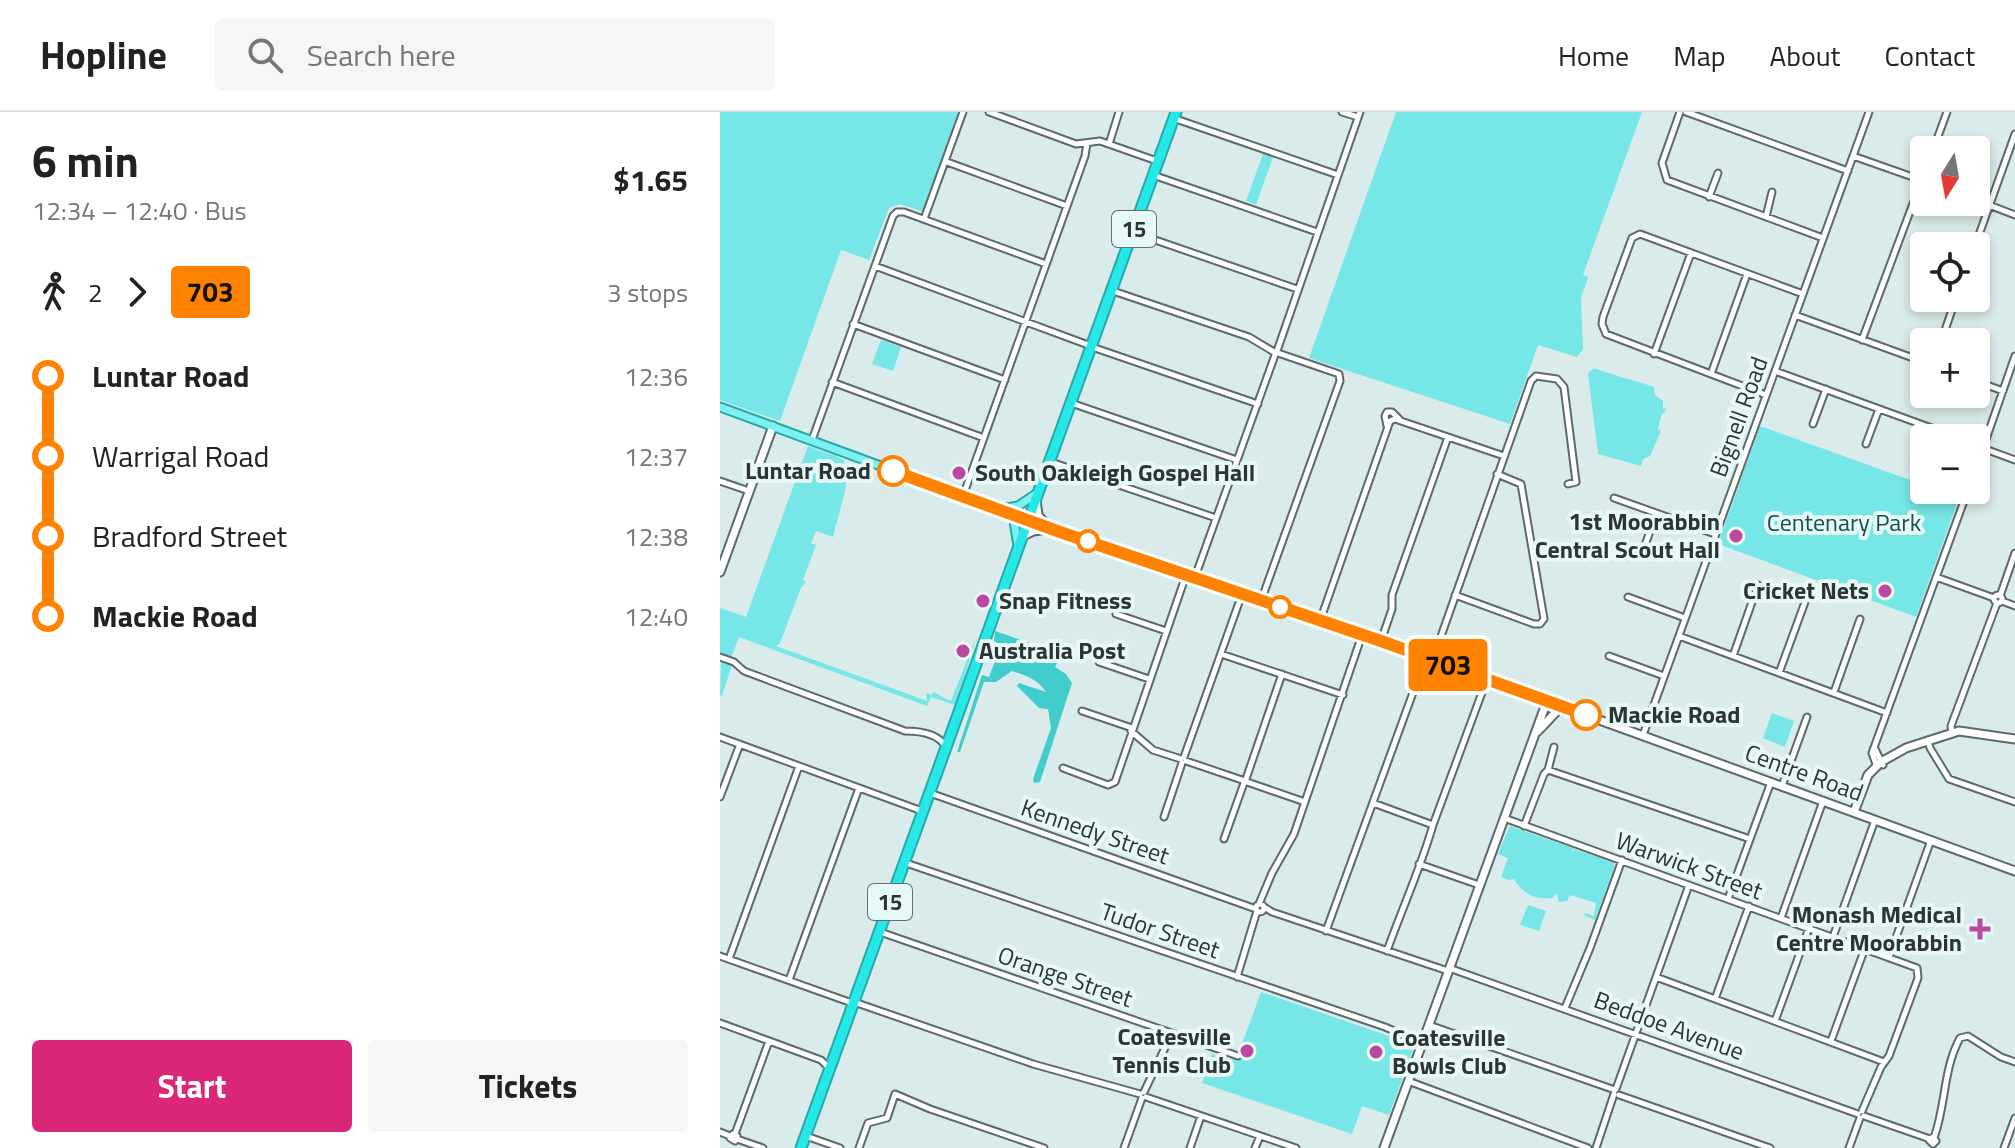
<!DOCTYPE html>
<html lang="en">
<head>
<meta charset="utf-8">
<style>
  :root { --surface:#fff; --page:#f6f6f6; --text:#222; --muted:#767676; --line:#e0e0e0; --accent:#db2777 }
  body { margin:0; font-family:"Titillium Web",sans-serif; background:var(--page); color:var(--text); height:100vh; display:flex; flex-direction:column; font-size:30px; white-space:nowrap }
  * { box-sizing:border-box; margin:0 }
  p { font-size:26px; color:var(--muted) }
  .icon { flex:none; width:44px; height:44px; fill:none; stroke:currentColor; stroke-width:2; stroke-linecap:round; stroke-linejoin:round }
  .map { position:relative; flex:1; overflow:hidden }
  .panel { display:flex; flex-direction:column; background:var(--surface); width:720px }
  .panel>* { flex:none }
  .badge { padding:0 16px; border-radius:6px; font-size:28px; line-height:52px }
  .needle { width:52px; rotate:191deg }
  .controls { position:absolute; left:1190px; top:24px; display:grid; gap:16px }
  .controls a { display:grid; place-items:center; width:80px; height:80px; border-radius:8px; background:var(--surface); box-shadow:0 4px 12px #0003; font-size:40px }
  .map>.badge { position:absolute; translate:-50% -50%; box-shadow:0 0 0 4px #fff }
  .legs { display:flex; align-items:center; gap:12px; height:88px; padding:0 32px; font-size:26px }
  .legs p { margin-inline-start:auto }
  .overview { display:flex; align-items:center; justify-content:space-between; height:136px; padding:0 32px }
  h1 { font-size:44px; font-weight:700; line-height:60px }
  .button { display:flex; gap:16px; margin-top:auto; padding:16px 32px }
  .button a { flex:1; height:92px; border-radius:8px; background:var(--accent); color:#fff; font-size:32px; font-weight:700; line-height:92px; text-align:center }
  .button a+a { background:var(--page); color:var(--text) }
  ul { padding:0 32px; list-style:none }
  li { display:flex; align-items:center; gap:28px; height:80px; font-size:30px }
  li i { display:grid; place-items:center; width:12px; height:100%; margin:0 10px; background:currentColor }
  li i::after { content:''; width:20px; height:20px; margin:-10px; border:6px solid; border-radius:50%; background:var(--surface) }
  li p { margin-inline-start:auto }
  li:first-child i { background:linear-gradient(#0000 50%,currentColor 0) }
  li:last-child i { background:linear-gradient(currentColor 50%,#0000 0) }
  header { display:flex; align-items:center; gap:48px; box-sizing:border-box; height:112px; padding:0 40px; background:var(--surface); border-bottom:2px solid var(--line) }
  header strong { font-size:38px }
  nav { display:flex; gap:44px; margin-inline-start:auto; font-size:28px }
  .search { width:560px; height:72px; background:var(--page); display:flex; align-items:center; gap:20px; box-sizing:border-box; padding:0 28px; border-radius:8px; color:var(--muted); font-size:30px }
  main { display:flex; flex:1; min-height:0 }
  .map>svg:first-child { display:block }
  .green { fill:#77e6e6 }
  .forest { fill:#42cdcd }
  .lines { fill:none; stroke-linecap:round; stroke-linejoin:round }
  .street-casing { stroke:#5b6a6a; stroke-width:9 }
  .secondary-casing { stroke:#5b6a6a; stroke-width:11 }
  .primary-casing { stroke:#29a9a9; stroke-width:11 }
  .highway-casing { stroke:#29a9a9; stroke-width:13 }
  .street { stroke:#fff; stroke-width:5 }
  .secondary { stroke:#fff; stroke-width:7 }
  .primary { stroke:#7df1f1; stroke-width:7 }
  .highway { stroke:#27e8e8; stroke-width:9 }
  .line-1-casing { stroke:#fff; stroke-width:18 }
  .line-1 { stroke:#ff8200; stroke-width:12 }
  .stop-1-dot { fill:#fff; stroke:#ff8200; stroke-width:4 }
  .poi-dot { fill:#bc47a0; stroke:#e6f8f7; stroke-width:3 }
  .labels { text-anchor:middle; stroke-width:8; stroke-linejoin:round; paint-order:stroke }
  .shield { fill:#e6f8f7; stroke:#646f6e; stroke-width:2 }
  .shield-label { font-size:22px; font-weight:bold; fill:#2d3434 }
  .street-label { font-size:24px; fill:#2d3434; stroke:#e6f8f7 }
  .stop-label { font-size:24px; font-weight:bold; fill:#2d3434; stroke:#e6f8f7; text-anchor:end }
  .poi-label { font-size:24px; font-weight:bold; fill:#2d3434; stroke:#e6f8f7; text-anchor:start }
  .park-label { font-size:24px; fill:#154f50; stroke:#e6f8f7 }
</style>
</head>
<body>
<header>
<strong>Hopline</strong>
<div class="search"><svg class="icon" aria-label="search" viewBox="0 0 24 24"><circle cx="10" cy="10" r="6"/><path d="M15 15l6 6"/></svg>Search here</div>
<nav><a>Home</a><a>Map</a><a>About</a><a>Contact</a></nav>
</header>
<main>
<section class="panel">
<div class="overview"><div><h1>6 min</h1><p>12:34 – 12:40 · Bus</p></div><b>$1.65</b></div>
<div class="legs"><svg class="icon" aria-label="walk" viewBox="0 0 24 24"><circle cx="13" cy="4" r="2"/><path d="M13 8l-2 6 4 7M11 14l-3 7M7 12l3-4h3l4 4"/></svg>2<svg class="icon" aria-label="forward" viewBox="0 0 24 24"><path d="M9 5l7 7-7 7"/></svg><b class="badge" style="background:#ff8200;color:#111">703</b><p>3 stops</p></div>
<ul>
<li><i style="color:#ff8200"></i><b>Luntar Road</b><p>12:36</p></li>
<li><i style="color:#ff8200"></i><span>Warrigal Road</span><p>12:37</p></li>
<li><i style="color:#ff8200"></i><span>Bradford Street</span><p>12:38</p></li>
<li><i style="color:#ff8200"></i><b>Mackie Road</b><p>12:40</p></li>
</ul>
<div class="button"><a>Start</a><a>Tickets</a></div>
</section>
<div class="map">
<svg width="1295" height="1036" viewBox="0 0 1295 1036">
  <rect width="100%" height="100%" fill="#d9ebea"/>
  <path class="green" d="M0,0h238l-35,100 -23,-8 -11,4 -20,52 -28,-10 -61,171 -60,-21z
    M676,0h246l-59,163 5,2 -7,21 2,51 -6,8 -39,-12 -28,79 -201,-66z
    M543,42l10,3 -17,48 -10,-4z
    M161,228l20,7 -8,24 -21,-7z
    M874,256c20,8 40,12 60,19l1,8 8,6v8l4,-1 -3,5h-2l-4,16 3,2 -11,25 -7,3 -2,7 -43,-12 -10,-81z
    M1040,314l164,59v5h13l22,8 -43,119 -198,-73z
    M88,334l26,10 -9,-5 19,9 2,27 -13,50 -17,-6 -5,12 5,2 -13,35 3,2 -5,6 -21,55 -4,3 151,55 -1,-8 6,2 1,-3 18,9 25,-64 -21,74v-6l-24,-8 -4,9 -188,-69 -8,21 -11,-6v-44l26,9z
    M1,547l11,6 -10,31 -2,-1z
    M1052,601l22,8 -9,26 -22,-9z
    M790,714l63,22 -1,6 2,-5 39,13 2,3 -20,55 -11,-5 1,-2 9,3 2,-13 -26,-8 -3,6 -8,1 -2,-9 -5,5c-17,2 -29,-4 -38,-19l-5,1 -8,-3 7,-19 -10,-4z
    M808,793l18,6 -7,20 -19,-6z
    M541,880l151,52 2,3 -25,68 -27,-9 -10,28 -150,-51 10,-29 17,6 2,-4 6,2z"/>
  <path class="forest" d="M275,519l66,23 -6,13 11,7 6,9 -32,99 -6,1 -1,-4 18,-51 -3,-19 -9,-1 -22,-22 2,-3 27,9c-7,-12 -21,-17 -34,-21l-16,11h-12l-24,70h-3l25,-77 7,2 12,-32 -7,-4z"/>
  <g class="lines">
    <g class="street-casing">
      <path id="street" d="M269,0l87,32 24,-3 57,20
        M622,0l16,5
        M960,0l-18,51 5,17 156,58
        M966,0l162,59
        M453,6l165,57
        M389,32l10,-32
        M1213,38l14,-38
        M1133,44l71,25
        M227,50l120,44
        M433,63l164,57
        M989,85l9,-24
        M1256,88l39,15
        M1046,105l6,-25
        M204,107l39,-107
        M412,120l165,57
        M1255,134l40,-112
        M155,154l216,80
        M393,179l136,46 25,15
        M1075,203l129,47
        M133,212l152,56
        M1142,228l62,-166
        M1221,230l15,-44
        M372,235l166,57
        M557,239l83,-239
        M934,242l37,-101
        M1055,259l184,67
        M991,262l36,-100
        M1256,269l27,10
        M112,270l152,56
        M1046,283l-160,-61 -4,-10 1,-7 29,-79 8,-4 163,60
        M351,291l166,57
        M1093,312l13,-35
        M667,314l-2,-10 2,-4h5l8,8
        M92,328l81,-224 4,-4h7l142,52
        M1146,332l13,-35
        M1264,333l31,-89
        M1265,337l30,11
        M331,350l165,56
        M1199,351l5,-13
        M1256,355l6,-17
        M0,369l29,10
        M243,384l122,-340 2,-13
        M894,386l101,36
        M923,439l13,-37
        M475,465l80,-222
        M1216,465l58,21
        M1274 487a4 4 0 1 1 8 0a4 4 0 1 1-8 0Z
        M735,483l79,29h6l4,-5 -23,-135 -24,-10
        M1280,484l15,-43
        M908,485l57,21
        M541,489l79,-220 -1,-7 -61,-21
        M1282,489l13,5
        M396,502l50,17
        M600,509l70,-200 5,-2 109,37
        M959,524l208,77
        M661,529l11,-32v-14l56,-158
        M501,542l122,41
        M889,544l55,20
        M1013,544l25,-71
        M0,545l14,5 10,9 161,60c15,0 33,2 41,16
        M713,547l98,-278 5,-5 21,3 7,8 12,95 -8,2
        M379,550l50,17
        M1059,561l26,-71
        M1114,580l26,-73
        M362,599l50,17
        M411,619l22,19 28,9
        M1232,622l-1,-8 46,-123
        M923,623l226,-623
        M0,625l202,74
        M1208,628l2,8 19,31 66,23
        M1155,637l8,16
        M464,645l58,-163
        M466,649l56,19
        M1157,655l-5,-14 96,-263
        M343,656l45,17 7,-3 71,-207
        M828,658l202,69
        M526,667l36,-105
        M527,670l58,20
        M1062,674l25,-69
        M210,681l326,116
        M0,685l20,-53
        M653,691l60,22
        M444,705l18,-54
        M784,706l413,150 1,10 -29,78 -8,11 -19,44
        M804,714l20,-52 4,-4 6,-23
        M504,727l20,-56
        M186,751l479,164 37,16
        M699,752l60,21
        M1008,787l43,-117
        M536 796a4 4 0 1 1 8 0a4 4 0 1 1-8 0Z
        M539,792l13,-31 22,-39 68,-199
        M544,795l8,5 176,59
        M1061,806l42,-117
        M606,819l100,-274
        M160,820l358,124
        M1113,825l42,-117
        M667,839c15,-42 34,-84 46,-126l54,-146
        M0,844l132,47
        M1169,845l42,-117
        M9,847l70,-193
        M729,856l409,146
        M517,865l20,-66
        M936,865l228,85
        M69,868l70,-192
        M995,887l34,-93
        M134,890l179,62 107,30
        M845,896l25,-60 32,-88
        M1055,909l34,-93
        M0,911l101,37 8,8
        M709,913l186,65
        M1111,929l34,-93
        M688,969l180,67
        M896,977l73,-204
        M424,980l28,-59
        M899,983l151,53
        M426,985l150,51
        M1144,1004l66,23
        M0,1020l10,4
        M13,1022l4,2 -2,5 -5,-3z
        M15,1022l34,-93
        M86,1024l34,12
        M1213,1025l3,4 -3,3 -4,-4z
        M1214,1026c12,-33 9,-69 26,-100l8,-2 33,21 14,5
        M17,1027l26,9
        M139,1036l9,-25 19,-5 8,-24 35,15 114,39
        M404,1036l18,-50
        M470,1036l11,-32
        M535,1036l5,-12
        M876,1036l18,-54
        M1129,1036l11,-30
        M1284,1036l11,-30"/>
    </g>
    <g class="secondary-casing">
      <path id="secondary" d="M316,388l2,15 8,10
        M308,408l398,137 589,214
        M303,424l10,-5 16,-2
        M0,460l53,-146
        M818,619l17,-18 4,-8
        M1134,700l14,-37 13,-13 25,-14 53,-17 56,8
        M664,1036l163,-447"/>
    </g>
    <g class="primary-casing">
      <path id="primary" d="M0,295l308,113
        M281,397l17,-3 18,-12
        M293,403l5,31"/>
    </g>
    <g class="highway-casing">
      <path id="highway" d="M81,1036l375,-1036"/>
    </g>
    <use href="#street" class="street"/>
    <use href="#secondary" class="secondary"/>
    <use href="#primary" class="primary"/>
    <use href="#highway" class="highway"/>
  </g>
  <g class="lines">
    <g class="line-1-casing">
      <path id="line-1" d="M173,359l167,61 321,109 205,74"/>
    </g>
    <use href="#line-1" class="line-1"/>
  </g>
  <g class="stop-1-dot">
    <circle cx="173" cy="359" r="14"/>
    <circle cx="368" cy="429" r="10"/>
    <circle cx="560" cy="495" r="10"/>
    <circle cx="866" cy="603" r="14"/>
  </g>
  <g class="poi-dot">
    <circle cx="239" cy="361" r="8"/>
    <circle cx="1016" cy="424" r="8"/>
    <circle cx="1165" cy="479" r="8"/>
    <circle cx="263" cy="489" r="8"/>
    <circle cx="243" cy="539" r="8"/>
    <path d="M1256 805h8v8h8v8h-8v8h-8v-8h-8v-8h8z"/>
    <circle cx="527" cy="939" r="8"/>
    <circle cx="656" cy="940" r="8"/>
  </g>
  <g class="labels">
    <g class="shield">
      <rect x="392" y="99" width="44" height="36" rx="6"/>
      <rect x="148" y="772" width="44" height="36" rx="6"/>
    </g>
    <g class="shield-label">
      <text x="414" y="125">15</text>
      <text x="170" y="798">15</text>
    </g>
    <g class="street-label">
      <text transform="translate(1019 305) rotate(-70)" y="8">Bignell Road</text>
      <text transform="translate(1084 661) rotate(20)" y="8">Centre Road</text>
      <text transform="translate(375 720) rotate(19)" y="8">Kennedy Street</text>
      <text transform="translate(969 754) rotate(20)" y="8">Warwick Street</text>
      <text transform="translate(440 819) rotate(19)" y="8">Tudor Street</text>
      <text transform="translate(345 865) rotate(19)" y="8">Orange Street</text>
      <text transform="translate(949 914) rotate(20)" y="8">Beddoe Avenue</text>
    </g>
    <g class="stop-label">
      <text x="151" y="367">Luntar Road</text>
      <text x="888" y="611" text-anchor="start">Mackie Road</text>
    </g>
    <g class="poi-label">
      <text x="255" y="369">South Oakleigh Gospel Hall</text>
      <text x="1000" y="418" text-anchor="end">1st Moorabbin<tspan x="1000" dy="28">Central Scout Hall</tspan></text>
      <text x="1149" y="487" text-anchor="end">Cricket Nets</text>
      <text x="279" y="497">Snap Fitness</text>
      <text x="259" y="547">Australia Post</text>
      <text x="1242" y="811" text-anchor="end">Monash Medical<tspan x="1242" dy="28">Centre Moorabbin</tspan></text>
      <text x="511" y="933" text-anchor="end">Coatesville<tspan x="511" dy="28">Tennis Club</tspan></text>
      <text x="672" y="934">Coatesville<tspan x="672" dy="28">Bowls Club</tspan></text>
    </g>
    <g class="park-label">
      <text x="1124" y="419">Centenary Park</text>
    </g>
  </g>
</svg>
<div class="controls">
<a><svg class="needle" viewBox="-14 -14 28 28"><path d="M0-13l5 13h-10z" fill="#e53935"/><path d="M0 13l5-13h-10z" fill="#767676"/></svg></a>
<a><svg class="icon" aria-label="locate" viewBox="0 0 24 24"><circle cx="12" cy="12" r="6"/><path d="M12 2v4M12 18v4M2 12h4M18 12h4"/></svg></a>
<a>+</a>
<a>−</a>
</div>
<b class="badge" style="left:728px;top:553px;background:#ff8200;color:#111">703</b>
</div>
</main>
</body>
</html>
